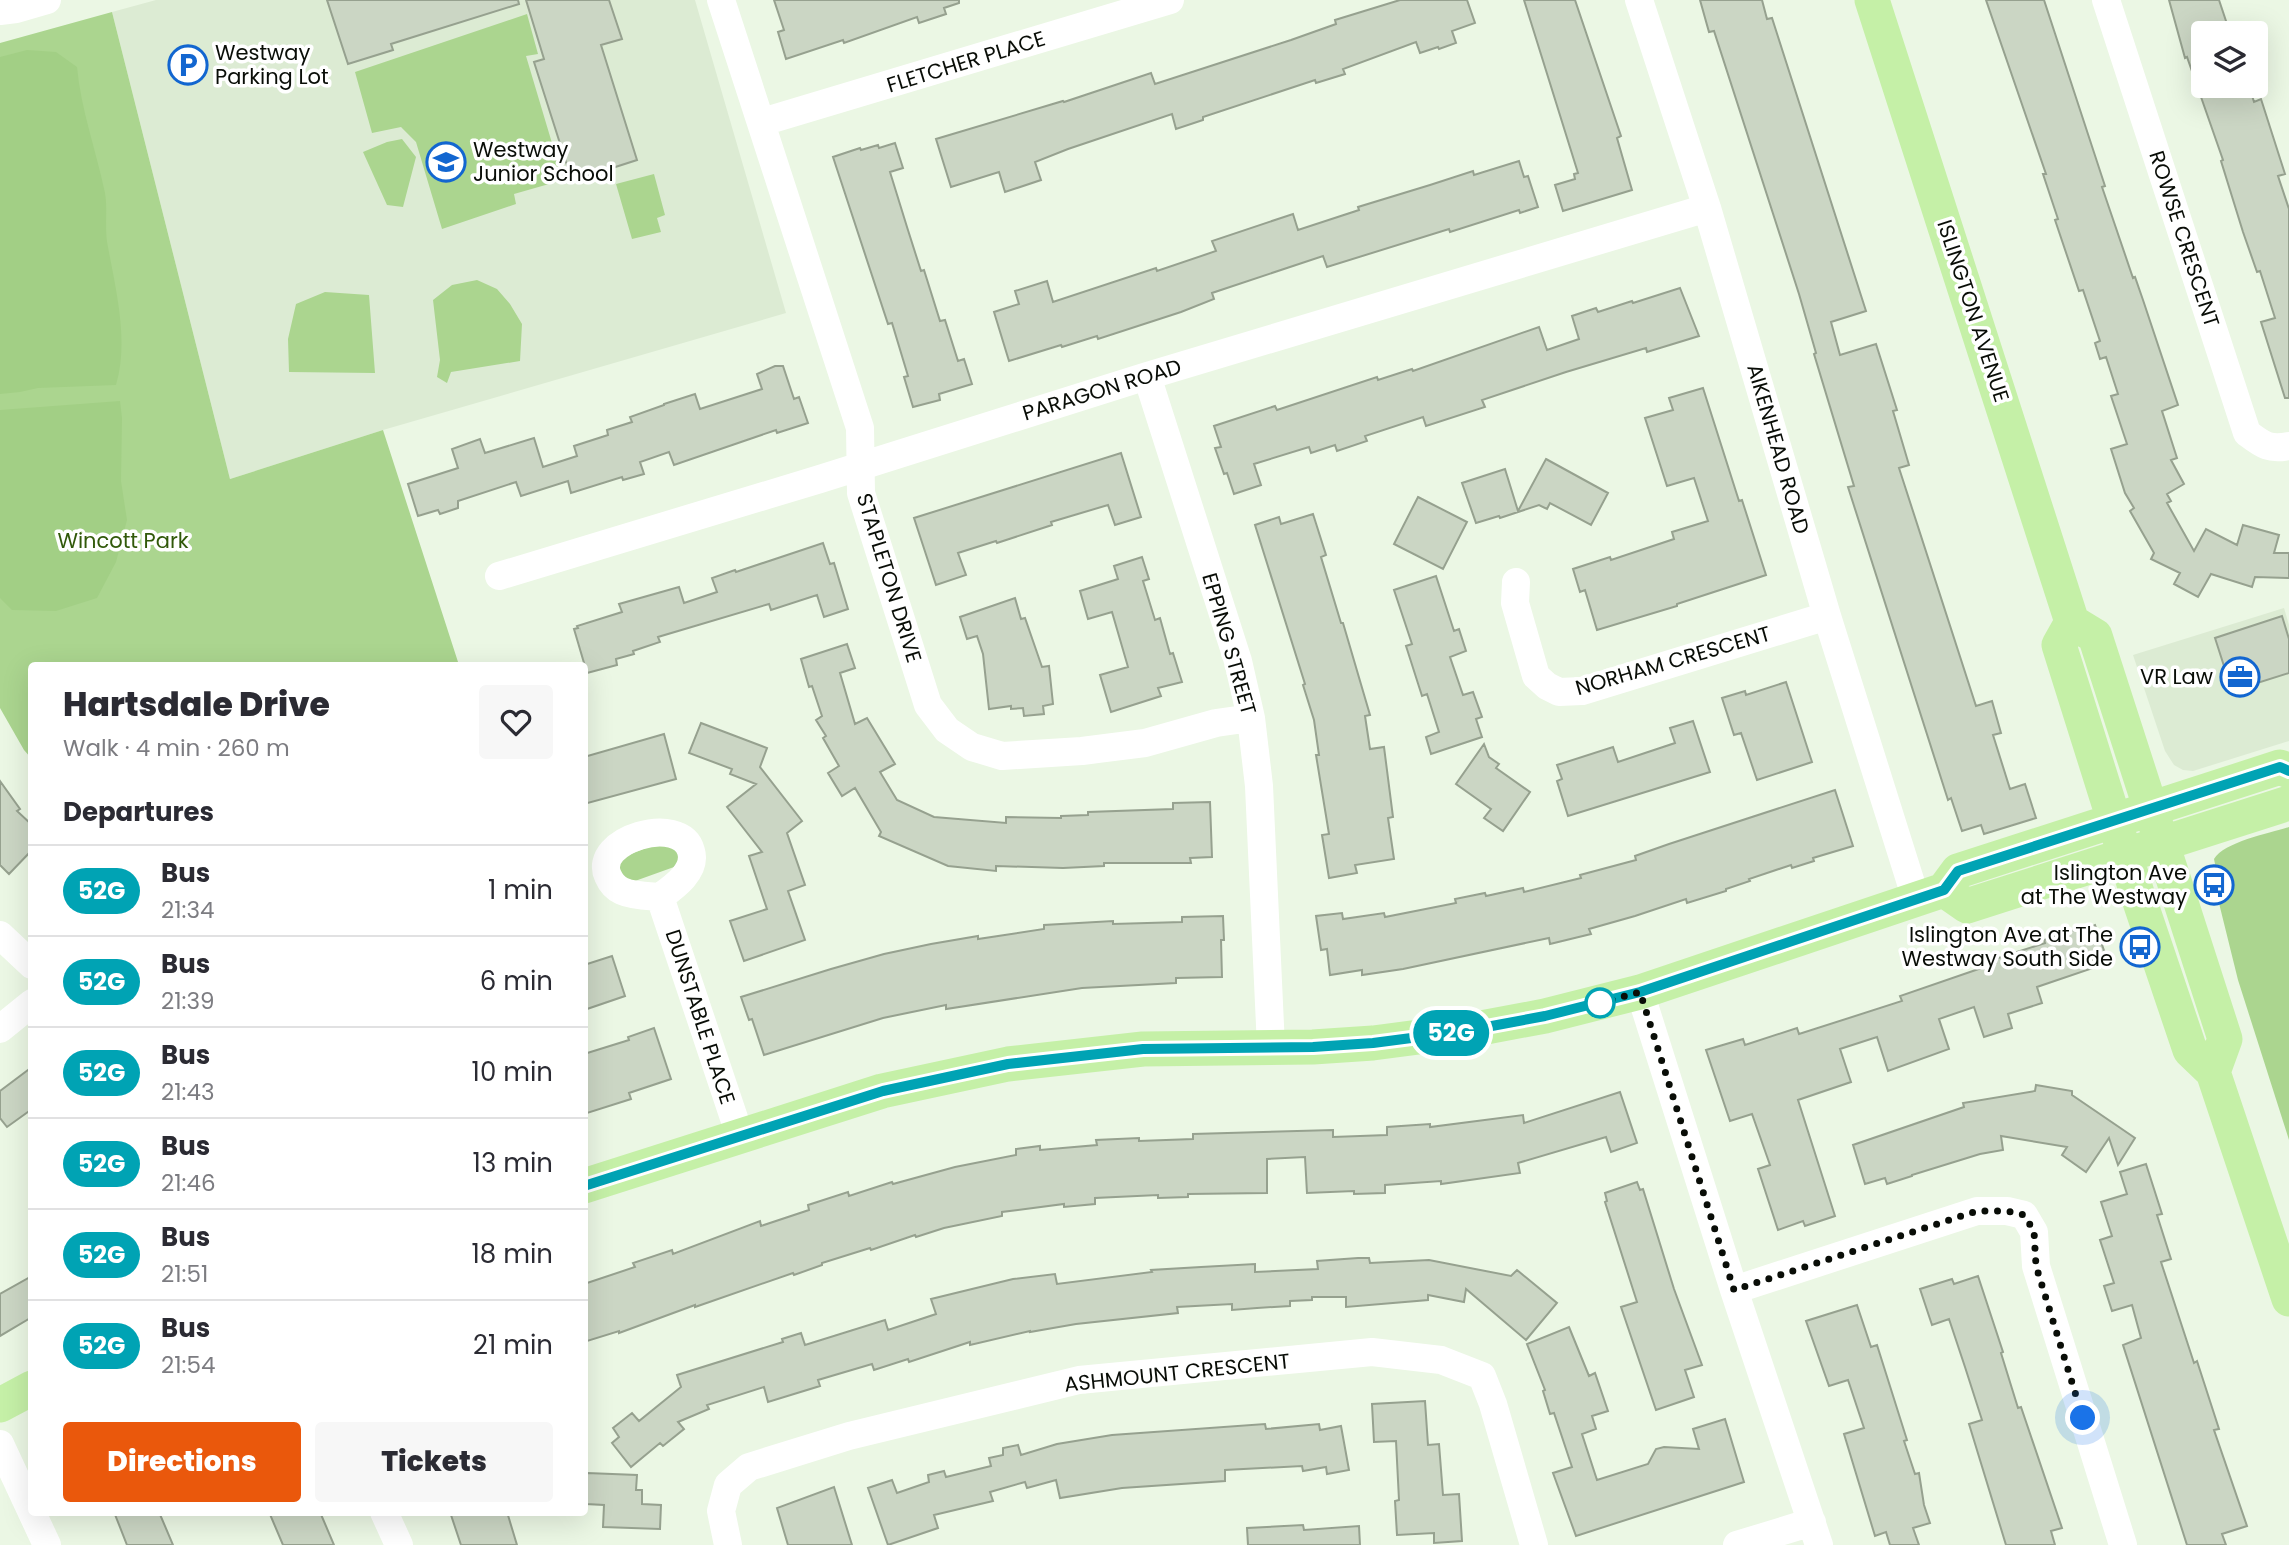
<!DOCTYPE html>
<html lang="en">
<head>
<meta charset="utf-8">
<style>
  :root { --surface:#fff; --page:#f7f7f7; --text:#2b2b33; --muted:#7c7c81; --line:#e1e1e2; --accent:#ea580c }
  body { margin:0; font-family:Poppins,sans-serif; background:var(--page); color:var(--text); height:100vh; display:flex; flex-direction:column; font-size:26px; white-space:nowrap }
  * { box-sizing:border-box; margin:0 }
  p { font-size:23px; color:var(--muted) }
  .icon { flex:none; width:38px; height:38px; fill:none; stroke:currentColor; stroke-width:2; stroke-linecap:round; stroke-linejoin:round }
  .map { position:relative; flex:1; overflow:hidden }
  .drawer { position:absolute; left:28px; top:662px; width:560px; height:854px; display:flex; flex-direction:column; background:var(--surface); border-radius:7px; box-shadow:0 7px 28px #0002 }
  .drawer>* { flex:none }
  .badge { padding:0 14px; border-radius:23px; font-size:24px; line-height:46px }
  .buttons { position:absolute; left:2191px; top:21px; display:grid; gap:14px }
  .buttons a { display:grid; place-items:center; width:77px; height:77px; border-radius:7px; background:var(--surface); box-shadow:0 7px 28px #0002; font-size:35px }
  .you { position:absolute; width:35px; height:35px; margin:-18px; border:5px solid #fff; border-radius:50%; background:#1a73e8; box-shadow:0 0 0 10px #1a73e833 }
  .map>.badge { position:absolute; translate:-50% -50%; box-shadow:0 0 0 4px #fff }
  h2 { padding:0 35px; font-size:26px; line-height:63px }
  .round { display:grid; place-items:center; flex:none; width:74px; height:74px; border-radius:7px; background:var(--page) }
  .head { display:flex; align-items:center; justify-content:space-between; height:119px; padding:0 35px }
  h1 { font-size:33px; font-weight:800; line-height:52px }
  .primary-button { display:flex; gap:14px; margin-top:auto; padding:14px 35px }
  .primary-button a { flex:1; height:80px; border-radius:7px; background:var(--accent); color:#fff; font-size:28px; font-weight:800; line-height:80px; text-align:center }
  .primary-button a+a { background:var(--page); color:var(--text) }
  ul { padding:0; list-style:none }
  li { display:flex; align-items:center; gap:21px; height:91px; padding:0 35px; border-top:2px solid var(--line) }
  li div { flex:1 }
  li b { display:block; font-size:26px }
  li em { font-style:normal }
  li .badge { min-width:77px; font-weight:700; text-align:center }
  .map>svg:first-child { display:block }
  .built { fill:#dcebd3 }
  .green { fill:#abd58f }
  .forest { fill:#a2cf85 }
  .building { fill:#cbd6c4; stroke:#96a18f; stroke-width:2 }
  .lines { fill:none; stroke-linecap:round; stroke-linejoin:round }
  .minor { stroke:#fff; stroke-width:28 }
  .major { stroke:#c5f0a7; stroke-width:35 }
  .line-casing { stroke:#fff; stroke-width:16 }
  .line { stroke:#00a3b4; stroke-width:10 }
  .walk { stroke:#090d07; stroke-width:7; stroke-dasharray:0 12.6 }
  .stop-dot { fill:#fff; stroke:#00a3b4; stroke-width:3.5 }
  .labels { text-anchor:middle; stroke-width:7; stroke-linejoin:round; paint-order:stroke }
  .poi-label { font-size:21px; fill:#090d07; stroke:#fff; text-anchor:end }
  .street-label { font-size:21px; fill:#090d07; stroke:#fff }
  .park-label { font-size:21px; fill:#31590a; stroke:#fff }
</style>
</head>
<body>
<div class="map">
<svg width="2289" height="1545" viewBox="0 0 2289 1545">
  <rect width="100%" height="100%" fill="#ebf7e4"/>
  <path class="built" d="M156,0h539l91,313 -403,117 -153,49 -118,-467z
    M2284,608l5,17v116l-96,30 -10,-1 -9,-5 -9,-14 -32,-96z"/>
  <path class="green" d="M112,12l118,467 153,-49 76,235h-427l-1,93 -7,-8 -24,-42v-665z
    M527,14l11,40 -12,2 37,124 -49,14 2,10 -74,25 -26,-87 -15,-15 -29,6 -17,-61z
    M402,139l14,18 -13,50 -16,-2 -24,-53 24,-10z
    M654,174l11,41 -8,3 4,14 -29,7 -16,-55z
    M477,280l20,9 13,15 12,20 -2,37 -69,11 -4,11 -10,-6 3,-17 -7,-60 19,-15z
    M325,292l44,3 6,78 -86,-1 -1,-33 8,-35z
    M2289,827v313l-51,-160 -22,-89 3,-1 -4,-15 2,-1 -3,-15c10,-17 56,-26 75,-32z
    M663,841l14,5 2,15 -5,6 -39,14 -15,-4 -1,-18z"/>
  <path class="forest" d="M27,50l29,2 21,15c4,43 19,83 28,126 3,17 -1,36 3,54 8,44 21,94 8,138l-78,3 -18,4 -20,2v-337z
    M120,401l2,17 -1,63 6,39 -11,42 -19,36 -41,13 -44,-1 -12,-12v-188z"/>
  <path class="building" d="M327,0h191l1,4 -128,40 2,6 -45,14z
    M526,0h83l13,39 -21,6 36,115 -65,21 -38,-119 10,-3z
    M774,0h185v3l-15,5 2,6 -27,9 -2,-6 -73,26 -1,-3 -57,19 -8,-27 6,-2z
    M1400,0h67l8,23 -23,8 4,12 -17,6 -1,-2 -18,6 -4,-11 -73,27 2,5 -29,9 -1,-3 -112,37v3l-27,9 -4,-15 -104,35 -33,13 6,18 -36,12 -6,-20 -48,15 -15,-48 127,-38 1,1 87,-29 4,11 136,-44 45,-16 -1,-4z
    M1524,0h51l46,136 -4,2 15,52 -69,21 -8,-26 20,-6 -1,-5 4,-1z
    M1700,0h62l5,19 5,-1 94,293 -35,11 9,33 36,-11 21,66 -4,1 16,54 -10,3 77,238 16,-5 9,32 -8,2 17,54 15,-5 11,34 -52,16 -3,-9 -19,6 -11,-33 -3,2 -100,-313 6,-1 -40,-132 2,-1 -17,-59 -85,-263 -5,1z
    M1986,0h58l61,186 -3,1 31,91 2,-1 8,23 35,105 -16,6 15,47 -6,2 13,24 -17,10 4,7 -4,2 27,48 12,-22 31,16 6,-20 36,10 -5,18h15v25l-34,-1 -3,10 -41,-13 -13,23 -24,-13 6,-11 -29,-14 3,-6 -24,-42 4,-3 -9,-15 -14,-44 16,-5 -16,-48 7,-2 -12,-37 -6,2 -5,-16 5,-2 -17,-51 -4,1 -24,-71 3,-1 -15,-45h3z
    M2169,0h50l11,33h-27v53h46l5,16 7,-3 24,75 -7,2 11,33v189h-4l-24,-76 14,-4 -15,-47 -3,1 -14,-40 -22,-71 2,-1 -22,-63 -14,-40 -2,1z
    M895,143l8,25 -13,4 17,55 14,44 3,-1 16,51 5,-1 13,41 6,-2 8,25 -33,10 1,6 -27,7 -9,-30 4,-1 -16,-53 -4,1 -55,-167 27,-9 1,2 17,-5 1,3z
    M1519,161l5,16 4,-1 10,31 -18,6 -1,-3 -69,22 -1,-3 -122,38 -4,-11 -111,37 2,6 -33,13 -83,27 -1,-3 -35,11 -1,-2 -52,16 -15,-49 25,-8 -4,-13 32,-10 6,21 103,-34 1,3 59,-20 -4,-10 81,-27 5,16 61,-20 -1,-3 72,-22 43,-14 1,4z
    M1680,288l19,48 -52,16 -1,-4 -80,24 -84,28 3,7 -59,19 -3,-9 -58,19 2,5 -30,10 -2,-6 -24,8 -2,-6 -55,17 7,21 -27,9 -7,-21 -3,1 -9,-26 6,-1 -7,-21 61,-20 2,4 100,-33 1,3 34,-11 1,2 126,-44 8,23 32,-11 -7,-23 24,-8 2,4 34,-11 1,2z
    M775,366h8l11,33 5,-2 9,26 -31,10 -1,-3 -102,35 -5,-13 -29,10 4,12 -21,6 -1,-3 -51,16 -3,-12 -47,15 -5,-14 -58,19v7l-18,6 -2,-4 -20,6 -10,-32 50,-16 -6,-19 28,-10 5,14 49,-15 9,29 34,-11 -3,-10 34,-11 -1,-5 25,-8 -2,-5 34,-12v-1l31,-10 5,15 62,-20 -5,-15z
    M1703,388l36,113 3,-1 24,75 -89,29v2l-80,24 -12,-40 -5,2 -7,-23 37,-12 1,3 63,-21 -2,-7 36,-11 -14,-43 -27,8 -22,-68 28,-8 -4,-12z
    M1121,453l20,64 -26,8 -7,-20 -57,17 1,3 -55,18 -1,-2 -38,12 8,22 -30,10 -22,-67z
    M1546,459l62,34 -17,32 -41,-22 -3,6 -8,-4 -39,13 -1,-2 -23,7 -14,-40 43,-14 13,42z
    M1418,497l49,25 -24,47 -49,-25z
    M1313,514l13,41 -5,2 20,66h2l27,92 -5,1 5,33 14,-2 9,70 -5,1 6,41 -39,6 2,8 -28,5 -7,-43 7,-1 -13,-79h3l-5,-35 -11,-35 2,-1 -50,-159 24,-8 2,7z
    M823,543l7,21 4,-1 14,46 -24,8 -7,-22 -46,15 -2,-6 -111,33 2,5 -27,9 1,3 -18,5 1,6 -30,8 -13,-44 4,-1 -1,-2 45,-14 -3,-8 60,-17 5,16 33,-11 -5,-14 23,-8 1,2z
    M1142,557l7,22 -6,2 12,39 5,-2 10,36 3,-1 9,29 -24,6 3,8 -50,16 -11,-37 28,-8 -16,-55 -24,7 -8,-28 38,-12 -4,-13z
    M1436,576l18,55 5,-2 7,22 -16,6 13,38 10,-3 9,25 -6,2 6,18 -51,17 -5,-17 13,-5 -12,-38 -5,2 -16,-50 6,-2 -18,-54z
    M1015,598l6,21 4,-1 17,49 7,-1 4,38 -10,2 1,8 -20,2 -1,-8 -12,1v-3l-22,3 -6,-55 -6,-18 -10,3 -7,-22z
    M2282,616l7,23v34l-57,18 -17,-53z
    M847,644l8,24 -15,5 15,51 12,-6 28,46 -15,8 17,28 37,17 72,6v-6l55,1v-2l27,-1v-3l85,-3v-6l37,-1 2,55 -22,1 1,5h-87v3l-41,2 -67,-2v5l-48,-5 -69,-30 2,-4 -26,-44 -13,8 -14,-23 11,-7 -16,-28 3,-2 -10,-16 6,-4 -10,-30 -3,1 -8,-28z
    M1786,682l26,80 -55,18 -16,-47 -7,2 -12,-37 23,-7 1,4z
    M1693,721l17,51 -142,44 -11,-35 5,-2 -5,-14 56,-18 5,15 57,-19 -5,-15z
    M701,723l66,25 -7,19 42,54 -15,12 18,52 -17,6 17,49 -61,21 -14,-40 37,-12 -18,-53 13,-4 -35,-45 29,-23 -26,-10 2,-5 -43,-16z
    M664,734l12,45 -92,25v-47z
    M1484,744l5,13 10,7 -3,4 34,24 -27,39 -19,-13 7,-9 -35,-25z
    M0,781l20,28 -3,2 15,14v25l-23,24 -9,-9z
    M1835,790l18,56 -40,12 1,3 -22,7 -1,-3 -42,14 1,2 -24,8v2l-39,12 -1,-4 -51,17 -46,13 2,5 -41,10 -1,-6 -146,31 -41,6v-5l-32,5 -3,-26 -6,1 -5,-34 26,-3 1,6 41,-6 1,4 71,-14 -1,-4 30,-6 1,3 37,-8 1,4 57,-14 -1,-3 56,-15 -1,-4 34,-12z
    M1223,916l1,24h-3l1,37 -46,1v5l-94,5 -136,21v-4l-63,13 -119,37 -12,-36 -3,1 -8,-23 90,-28 53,-15 47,-10 47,-8v3l66,-10v-4l69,-4v3l69,-2v-5z
    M2095,925l11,31 -13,4 3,7 -59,20 5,16 -34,11 4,14 -28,9 -10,-30 -35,12 10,30 -61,22 -11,-34 -37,12 11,33 -53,18 37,116 -30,10 -2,-5 -25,9 -20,-61 12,-4 -18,-51 -22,7 -24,-71 37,-11 2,6 52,-17 2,6 103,-33 -2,-5 96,-33 -1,-4 50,-16 -1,-3 40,-13 1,2z
    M612,956l13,40 -41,14v-45z
    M654,1028l17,51 -42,14 2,6 -47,15v-60l45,-14 -1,-3z
    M32,1067v42l-25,18 -7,-9v-27z
    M2036,1085l36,6v4l63,43 -17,27 -9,-27 -23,34 -24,-17 5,-8 -66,-11 2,14 -23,4 -68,21v1l-25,8 -2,-6 -20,6 -12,-39 111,-38 -1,-4 72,-12z
    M1620,1092l17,51 -26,9 -5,-15 -88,26 2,10 -79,11v-3l-56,4v8l-31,1v-3l-47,2 -2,-36 -38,2v34l-79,1v3l-30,1v-3l-63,3v6l-31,3v-3l-62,8v4l-58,12 -28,9 -1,-2 -44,15 -1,-2 -48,15v2l-28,10 -1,-2 -98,34v-2l-76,28v-2l-35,11v-58l51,-17 -2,-4 39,-13 1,4 87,-33 1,5 48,-16 -1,-5 40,-13 1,4 43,-14 1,2 62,-17 61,-12v-6l24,-3v4l57,-5 -1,-5 43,-2v3l54,-2v-5l140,-4v7l54,-2v-8l43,-3v3l93,-12 1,8z
    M2146,1164l16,50 -5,1 14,44 -10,3 33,101 3,-2 22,68 -5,1 33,96 -25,8 4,11h-39l-64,-200 18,-7 -9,-33 -20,6 -8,-25 10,-3 -14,-43 12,-4 -11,-34 26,-8 -7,-22z
    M1637,1182l3,8 3,-1 31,100 28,76 -17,5 9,27 -38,13 -35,-103 16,-5 -32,-100 2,-1 -2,-8z
    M1358,1258h11l1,5 59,-3 82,16 6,-6 40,33 -31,37 -60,-51 -2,13 -36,-7v5l-82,7v-10h-34v3l-22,1v5l-33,2 -25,2v-6l-55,3 1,6 -102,11 -46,8v-1l-60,14v-3l-61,20 -1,-3 -34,11 -2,-6 -54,16 2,6 -52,16 -4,-15 -57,18 2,4 -31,13 6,7 -21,17 -3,-3 -29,24 -19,-24 7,-6 -6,-9 19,-15 7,8 42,-34 -4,-12 106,-33 -1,-3 19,-6 4,12 80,-25 3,10 48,-16 -5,-15 82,-20 42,-5 2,10 95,-12 -1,-2 50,-3 54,-3v8l63,-3 -1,-8z
    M32,1276v41l-32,19v-42z
    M1978,1276l25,76 -2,1 17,55 3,-1 41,121 -11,3 4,14h-49l-37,-121 13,-4 -17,-53 -16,-48 -17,6 -12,-36 32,-10 2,5z
    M1857,1305l14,42 6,-2 30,95 -3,1 11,33 4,-1 5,32 6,18 -17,5 6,17h-29l-4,-13 -11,4 -31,-102 20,-6 -16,-48 -19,6 -23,-65z
    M1569,1327l20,49 6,-3 13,38 -16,5 4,13 -14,5 15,46 51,-16 8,-15 8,-2 35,2 -6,-20 32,-10 19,63 -168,54 -23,-63 19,-6 -18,-54 -4,1 -7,-23 2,-1 -18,-46z
    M1425,1401l3,44 11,-1 4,51 16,-1 3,47 -28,2v-10l-37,2 -2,-34 4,-1 -3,-59 -22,1 -2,-38z
    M1265,1424l1,5 53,-5 1,6 21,-4 8,44 -22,4 -1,-7 -23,4 -1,-5 -77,4v11l-103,7 -62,10 -4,-18 -29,8 -2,-6 -35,10 3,9 -59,14 4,13 -50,17 -20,-57 24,-8 5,13 32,-11 -1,-7 16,-4 2,6 45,-11 -2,-8 14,-3v-7l15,-3 3,10 36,-11 55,-9z
    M587,1473l50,2 -1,15h6v14l19,1 -1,24 -57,-2 1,-22 -18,-1z
    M834,1487l18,58h-64l-11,-37z
    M114,1512h45l14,33h-46z
    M269,1512h51l14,33h-51z
    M450,1512h57l10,33h-56z
    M1303,1525l1,5 55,-4 1,19h-112l-1,-17z"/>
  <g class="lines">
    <path class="minor" d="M721,0l139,428 1,65 67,212 19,25 25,17 30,9 80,-5 63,-8 71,-20 35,-5
      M1639,0l68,208 120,408 89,283
      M2106,0l141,433c16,12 22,17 42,13
      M0,11l16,-2 31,-9
      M762,122l408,-122
      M1147,376l91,285 13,57 8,68 12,261
      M499,576l321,-97 327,-103 560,-168
      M1516,582l-1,21 21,73 11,10 12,6 23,-1 245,-75
      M660,897c-12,-1 -27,-1 -38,-6 -7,-3 -11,-8 -14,-15 -17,-36 73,-63 83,-25 6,20 -17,36 -31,46l80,239
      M0,935l32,30
      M1640,992l94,298 85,255
      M0,1029l32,-26
      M1734,1290l243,-79h30l17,4 10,17 2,34 87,279
      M0,1444l47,101
      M384,1512l15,33
      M728,1545l-7,-34 7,-26 21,-18 100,-31 230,-56 293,-28 69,8 41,16 11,28 41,141
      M1737,1545l75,-23"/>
    <path class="major" d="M1872,0l200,622 23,14 130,403 -12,33
      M2072,622l-13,23 78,248 53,157 23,22 76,227
      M1944,890l23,16 322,-103
      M584,1186l298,-95 126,-27 135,-15 170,-2 60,-4 92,-12 80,-15 95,-24 304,-102 14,-19 322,-104 9,4
      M0,1405l32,-17"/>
  </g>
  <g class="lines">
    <g class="line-casing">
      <path id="line" d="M584,1186l299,-95 125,-27 135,-15 170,-2 60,-4 92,-12 80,-15 95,-24 304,-102 14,-19 322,-104 9,4"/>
    </g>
    <use href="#line" class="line"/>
    <path class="walk" d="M1600,1003l40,-11 94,298 243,-79h30l17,4 10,16 2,35 47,152"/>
  </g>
  <defs>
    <g id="parking-ring" transform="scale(2.0125)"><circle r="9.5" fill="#fff" stroke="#1266d0" stroke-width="1.5"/><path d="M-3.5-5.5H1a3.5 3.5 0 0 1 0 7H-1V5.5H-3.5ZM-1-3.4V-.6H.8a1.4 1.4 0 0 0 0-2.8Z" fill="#1266d0"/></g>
    <g id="school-ring" transform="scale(2.0125)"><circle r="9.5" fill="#fff" stroke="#1266d0" stroke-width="1.5"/><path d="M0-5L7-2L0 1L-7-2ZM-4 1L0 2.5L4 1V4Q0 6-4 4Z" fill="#1266d0"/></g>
    <g id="office-ring" transform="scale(2.0125)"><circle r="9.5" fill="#fff" stroke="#1266d0" stroke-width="1.5"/><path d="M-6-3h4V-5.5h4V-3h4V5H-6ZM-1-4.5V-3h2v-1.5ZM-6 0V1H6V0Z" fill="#1266d0"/></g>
    <g id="bus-ring" transform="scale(2.0125)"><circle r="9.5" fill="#fff" stroke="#1266d0" stroke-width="1.5"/><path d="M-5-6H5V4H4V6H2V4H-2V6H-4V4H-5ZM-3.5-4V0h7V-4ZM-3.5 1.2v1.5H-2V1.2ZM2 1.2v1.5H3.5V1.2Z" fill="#1266d0"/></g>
  </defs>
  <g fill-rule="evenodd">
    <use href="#parking-ring" x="188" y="65"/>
    <use href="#school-ring" x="446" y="162"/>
    <use href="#office-ring" x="2240" y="677"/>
    <use href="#bus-ring" x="2214" y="885"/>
    <use href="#bus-ring" x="2140" y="947"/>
  </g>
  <circle class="stop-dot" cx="1600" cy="1003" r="14"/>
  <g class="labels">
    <g class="poi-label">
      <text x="215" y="60" text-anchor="start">Westway<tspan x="215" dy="24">Parking Lot</tspan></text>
      <text x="473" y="157" text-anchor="start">Westway<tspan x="473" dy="24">Junior School</tspan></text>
      <text x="2213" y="684">VR Law</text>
      <text x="2187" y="880">Islington Ave<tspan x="2187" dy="24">at The Westway</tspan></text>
      <text x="2113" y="942">Islington Ave at The<tspan x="2113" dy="24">Westway South Side</tspan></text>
    </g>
    <g class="street-label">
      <text transform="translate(966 62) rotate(-17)" y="7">FLETCHER PLACE</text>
      <text transform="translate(2184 239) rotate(72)" y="7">ROWSE CRESCENT</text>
      <text transform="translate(1973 311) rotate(72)" y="7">ISLINGTON AVENUE</text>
      <text transform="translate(1102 390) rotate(-17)" y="7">PARAGON ROAD</text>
      <text transform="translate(1778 449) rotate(74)" y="7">AIKENHEAD ROAD</text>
      <text transform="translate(889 578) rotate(73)" y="7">STAPLETON DRIVE</text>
      <text transform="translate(1229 644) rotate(74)" y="7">EPPING STREET</text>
      <text transform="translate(1673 661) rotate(-16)" y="7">NORHAM CRESCENT</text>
      <text transform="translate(700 1017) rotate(72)" y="7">DUNSTABLE PLACE</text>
      <text transform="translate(1177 1373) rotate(-6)" y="7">ASHMOUNT CRESCENT</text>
    </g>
    <g class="park-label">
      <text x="123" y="548">Wincott Park</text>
    </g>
  </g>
</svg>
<div class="buttons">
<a><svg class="icon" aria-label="layers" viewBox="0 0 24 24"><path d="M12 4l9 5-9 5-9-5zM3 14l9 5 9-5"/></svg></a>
</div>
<div class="you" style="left:2083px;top:1418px"></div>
<b class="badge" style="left:1451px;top:1033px;background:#00a3b4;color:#fff">52G</b>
<section class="drawer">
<div class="head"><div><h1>Hartsdale Drive</h1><p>Walk · 4 min · 260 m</p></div><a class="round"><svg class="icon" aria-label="heart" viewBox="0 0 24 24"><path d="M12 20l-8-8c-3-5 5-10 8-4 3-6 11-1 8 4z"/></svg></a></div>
<h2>Departures</h2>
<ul>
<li><span class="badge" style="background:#00a3b4;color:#fff">52G</span><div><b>Bus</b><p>21:34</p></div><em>1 min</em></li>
<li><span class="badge" style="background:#00a3b4;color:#fff">52G</span><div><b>Bus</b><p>21:39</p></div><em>6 min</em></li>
<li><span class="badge" style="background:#00a3b4;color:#fff">52G</span><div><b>Bus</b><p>21:43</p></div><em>10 min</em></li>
<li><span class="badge" style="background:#00a3b4;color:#fff">52G</span><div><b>Bus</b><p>21:46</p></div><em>13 min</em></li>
<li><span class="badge" style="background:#00a3b4;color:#fff">52G</span><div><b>Bus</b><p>21:51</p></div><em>18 min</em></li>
<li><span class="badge" style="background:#00a3b4;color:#fff">52G</span><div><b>Bus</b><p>21:54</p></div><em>21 min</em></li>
</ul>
<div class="primary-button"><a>Directions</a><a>Tickets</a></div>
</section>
</div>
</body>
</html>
